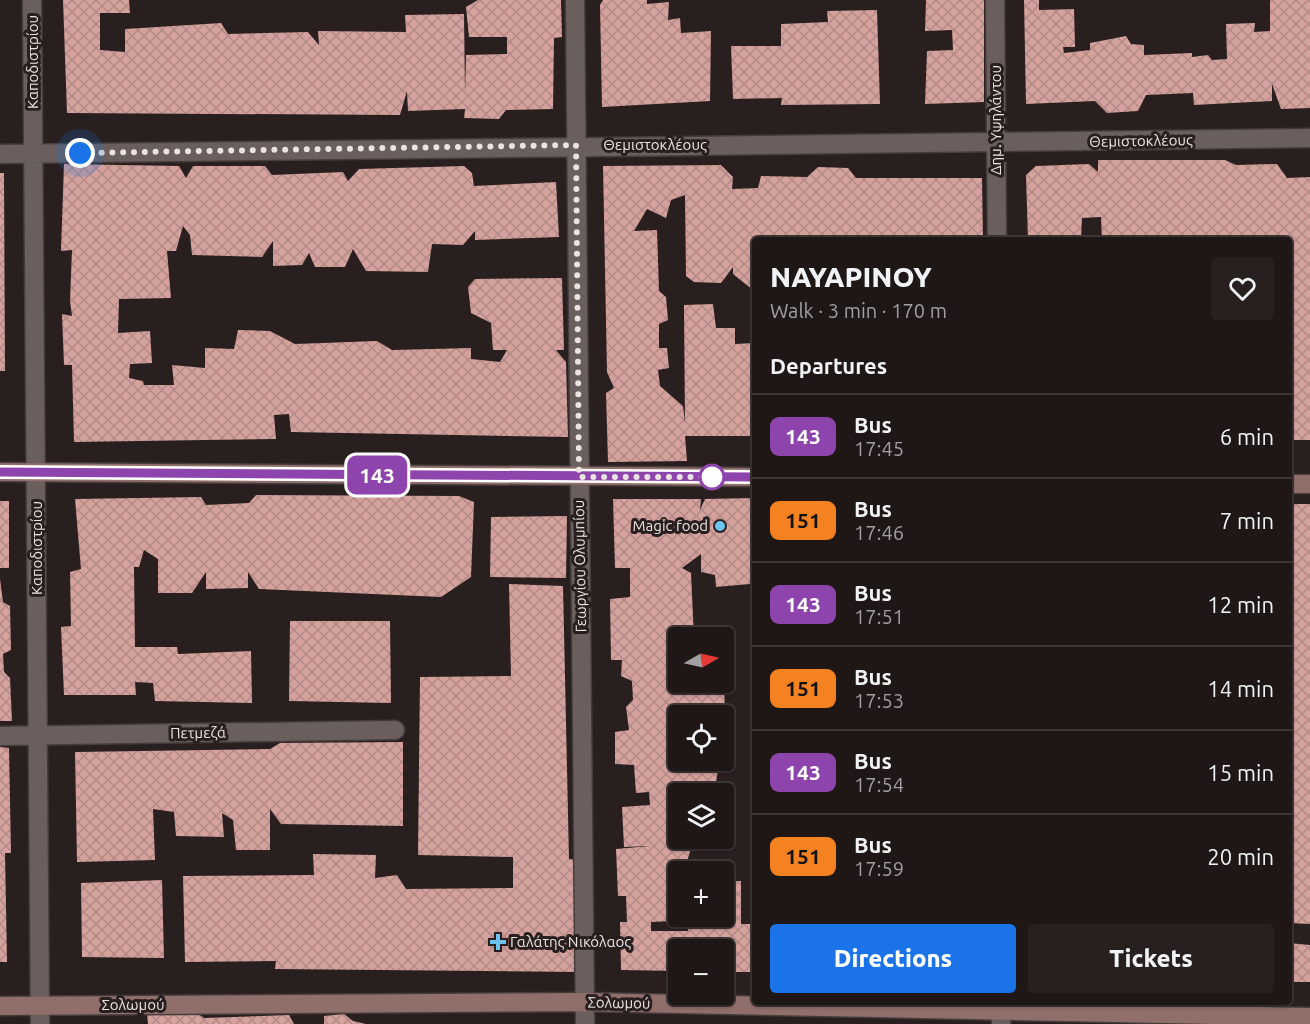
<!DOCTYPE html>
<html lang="en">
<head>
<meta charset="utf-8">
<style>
  :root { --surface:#1f1716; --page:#27201f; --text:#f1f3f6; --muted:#a19fa1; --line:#3c3635; --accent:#1a73e8 }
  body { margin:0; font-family:Ubuntu,sans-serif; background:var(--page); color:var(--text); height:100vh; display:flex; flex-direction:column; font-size:22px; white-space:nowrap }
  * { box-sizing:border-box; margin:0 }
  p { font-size:20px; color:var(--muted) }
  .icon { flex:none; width:33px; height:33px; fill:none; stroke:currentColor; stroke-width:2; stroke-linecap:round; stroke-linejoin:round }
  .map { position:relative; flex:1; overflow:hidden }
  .details { position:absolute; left:752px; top:237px; width:540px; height:768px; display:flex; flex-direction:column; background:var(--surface); border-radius:6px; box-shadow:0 2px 4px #0004,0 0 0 2px var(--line) }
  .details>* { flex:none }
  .badge { padding:0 12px; border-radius:9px; font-size:21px; line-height:39px }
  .needle { width:39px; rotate:81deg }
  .fabs { position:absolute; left:668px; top:627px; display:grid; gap:12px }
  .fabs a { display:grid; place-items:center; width:66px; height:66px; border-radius:6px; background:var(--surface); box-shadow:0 2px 4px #0004,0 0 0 2px var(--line); font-size:30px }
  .you { position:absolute; width:30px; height:30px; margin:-15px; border:4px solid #fff; border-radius:50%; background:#1a73e8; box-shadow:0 0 0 9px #1a73e833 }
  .map>.badge { position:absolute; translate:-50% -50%; box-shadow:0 0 0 3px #fff }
  h2 { padding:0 18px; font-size:22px; line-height:54px }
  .round { display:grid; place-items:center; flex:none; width:63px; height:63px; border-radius:6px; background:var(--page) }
  .summary { display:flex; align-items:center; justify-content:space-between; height:102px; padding:0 18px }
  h1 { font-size:28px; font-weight:800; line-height:45px }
  .action { display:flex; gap:12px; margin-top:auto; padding:12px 18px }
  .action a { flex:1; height:69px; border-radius:6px; background:var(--accent); color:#fff; font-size:24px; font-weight:800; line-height:69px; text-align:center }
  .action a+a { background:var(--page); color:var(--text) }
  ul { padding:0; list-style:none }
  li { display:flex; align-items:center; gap:18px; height:84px; padding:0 18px; border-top:2px solid var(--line) }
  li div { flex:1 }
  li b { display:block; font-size:22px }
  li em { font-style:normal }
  li .badge { min-width:66px; font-weight:700; text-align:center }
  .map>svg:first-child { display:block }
  .building { fill:url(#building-cross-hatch) }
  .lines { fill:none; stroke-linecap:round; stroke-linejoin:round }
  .street-casing { stroke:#453d3c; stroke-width:21 }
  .secondary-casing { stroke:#453d3c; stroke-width:21 }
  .street { stroke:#6a5f5d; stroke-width:18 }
  .secondary { stroke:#906e6a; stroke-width:18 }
  .line-casing { stroke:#fff; stroke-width:14 }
  .line { stroke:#8e44ad; stroke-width:9 }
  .walk { stroke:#eae3e2; stroke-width:6; stroke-dasharray:0 10.8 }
  .stop-dot { fill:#fff; stroke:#8e44ad; stroke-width:3 }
  .poi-dot { fill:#6cc3f2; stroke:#291f1e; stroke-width:2 }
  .labels { text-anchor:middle; stroke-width:6; stroke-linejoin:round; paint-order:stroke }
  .street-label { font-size:15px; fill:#eae3e2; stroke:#291f1e }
  .poi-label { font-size:15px; fill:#eae3e2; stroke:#291f1e; text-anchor:end }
</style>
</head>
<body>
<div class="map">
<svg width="1310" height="1024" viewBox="0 0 1310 1024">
  <defs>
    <pattern id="building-cross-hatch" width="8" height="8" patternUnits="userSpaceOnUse" patternTransform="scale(1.5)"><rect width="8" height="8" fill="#d5a19d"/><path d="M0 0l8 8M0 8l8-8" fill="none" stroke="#b18a87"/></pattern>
  </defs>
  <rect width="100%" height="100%" fill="#291f1e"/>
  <path class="building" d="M63,0h66l1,13h-30v37l25,2v-23l96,-6 7,11 80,-2 11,13 -1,-14 88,1 -1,-17 59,-1 1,78 1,-37 41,-1v-17h-38l-3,-30 12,-7h83l1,37 -8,1 -1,71 -47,1 -7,9 -35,-1 1,-9 -57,2 -1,-20 -7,24 -333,-2z
    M603,0h44v4l22,-2 -1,18 12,-2 1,15 30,-2 -1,70 -108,6 -2,-102z
    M926,0h58v102l-59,2 2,-53 26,-1 -1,-20 -27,1z
    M1024,0h15v10l35,-1 1,38h-12l1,6 26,-3v-7l36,-7 5,8 13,1v10l48,-2v4l16,-2 4,5 15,-1 -1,-35 29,-1 -1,9 16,-1v-31h40v108l-29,1 -9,-25v17l-78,4 -1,-12 -47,2 -8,16 -31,2 -12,-12 -69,3z
    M877,10l3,94 -99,1 1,-7 -49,1 -2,-53h50v-22l47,-2 -1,-11z
    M1098,160h127l11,5 41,-1 10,14 23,-1v263h-22v-200h-186l-1,-23 -19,1 -1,22h-53l-2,-65 10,-9 53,-2 9,8z
    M64,164l115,2 7,12 7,-12h72l7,9 71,-3 5,9 11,-12 105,-3 8,7 2,13 82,-4 3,55 -84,3v-9l-12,14 -31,-1 -4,28 -62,-1 -13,-22 -8,18h-30l-6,-14 -7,12 -29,1v-25l-11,16 -70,-2 -2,-20 -7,-9 -7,25h-9l4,47 -52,1 -1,34 32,-2 2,32 -22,1 -1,14 14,3 1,4h30l-2,-20 33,3v-20l29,1 4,-19 32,1 25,13 82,-3 15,9 79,-2v11l29,3 7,-12h-14l-2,-27 -20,-10 -3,-26 7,-8 87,-1 2,72h-8l10,12 2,75 -277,-5 -2,-18 -15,1 2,24 -202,3 -2,-77h-8l-2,-51 10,2 -2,-15 2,-51 -11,1z
    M721,165l12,12 -1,12 26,-1 3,-12 46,1 11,-10 30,1 8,10h126l1,62h-229l-1,50 -20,-16v-7l-12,16 -27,-1 -8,-6 -1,-81 -14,5 -5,18 -19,-9 -13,22 23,-1 2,61 7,6 2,23 -9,4v24h8l2,20 -11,2 2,16 23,20 2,17 -1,-118 29,-1 3,24h19v16l19,-1v93h-69l2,25 -79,1 -2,-69 8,-5 -7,-16 -4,-206z
    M0,173h4l1,198h-5z
    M256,495l203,1 15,6 -3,75 -30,20 -182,-8 -11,-17v16l-42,1v-17l-14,21h-34v-34l-14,-9 -5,17h-5l1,80h42l1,7 73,-3 1,52 -97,-2 -2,-18 -18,-1 1,13h-72l-3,-68 10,-1 -1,-54 11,-3 -6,-70 126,-2 5,8 43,-2z
    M754,498v70h-2l-2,16 -34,3 -1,-12 -14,-3v-18l-19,14 9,5 3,65h-16v44h46l1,32 -47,2v44h41v4l-4,24 -15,1v5h-22v44h16l-10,34h-6l-2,23h-5l1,26 -21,1v9h37v-15h35v-35h18v43h13v48h-31v-22h-45v21l-57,-1 -1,-48h7l-1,-26h-8l-2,-47 34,-3 -26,1 -2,-40 28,-2 -1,-13 -13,1 -2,-28 -19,-1v-32l14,-2 -3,-23 7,-7 -1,-19 -11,-5 1,-16h-11l-1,-61 20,-2v-29h-15l-2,-69h88l-1,11 5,-11z
    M0,501h9v67h-9z
    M1288,504h22v420l-22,-1z
    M567,516l-1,62 -76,-1 1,-60z
    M0,579l3,23 7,4 1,44 -8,4 1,18 6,6 2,43h-12z
    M509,584l54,2 6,273 9,1 3,112 -306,-3 1,-8 -91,1 -2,-86 131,-1 -1,-21 63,1 -1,23 22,-3 9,14 107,-1v-31l-95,-2 2,-178 91,-1z
    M290,621h100l1,82 -102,-2z
    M403,742v84l-122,-2 -11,-15v41h-34l-3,-30 -11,-7 2,24 -48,-1 -2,-24 -21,-3 2,51 -78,2 -2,-110 195,-3 10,-6z
    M0,747l9,1 2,105h-6l2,109h-7z
    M162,880l2,78 -82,-1 -1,-74z
    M1288,943l22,2v37h-22z
    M197,1013l7,5 85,-3 5,9h-146l-1,-10z
    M344,1014l9,7 13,3h-42v-8z"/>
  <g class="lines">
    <g class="street-casing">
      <path id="street" d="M32,0l8,1024
        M575,0l10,1024
        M995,0l2,240
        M0,154c437,-8 873,-7 1310,-16
        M0,736l395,-6
        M1001,1002v22"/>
    </g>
    <g class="secondary-casing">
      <path id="secondary" d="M0,472l754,5
        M1288,484h22
        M0,1006l585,-4 725,15"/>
    </g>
    <use href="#street" class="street"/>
    <use href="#secondary" class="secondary"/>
  </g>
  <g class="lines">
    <g class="line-casing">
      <path id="line" d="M0,472l754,5"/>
    </g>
    <use href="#line" class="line"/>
    <path class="walk" d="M80,153l496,-8 3,332h133"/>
  </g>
  <circle class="stop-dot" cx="712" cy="477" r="12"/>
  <g class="poi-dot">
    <circle cx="720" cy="526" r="6"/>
    <path d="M495 933h6v6h6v6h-6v6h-6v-6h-6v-6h6z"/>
  </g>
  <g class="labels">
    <g class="street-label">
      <text transform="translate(33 62) rotate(-90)" y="5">Καποδιστρίου</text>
      <text transform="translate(996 120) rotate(-90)" y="5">Δημ. Υψηλάντου</text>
      <text transform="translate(1141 141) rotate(-1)" y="5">Θεμιστοκλέους</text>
      <text x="655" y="150">Θεμιστοκλέους</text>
      <text transform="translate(37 548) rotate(-90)" y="5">Καποδιστρίου</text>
      <text transform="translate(580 566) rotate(-91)" y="5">Γεωργίου Ολυμπίου</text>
      <text transform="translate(198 733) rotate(-1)" y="5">Πετμεζά</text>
      <text transform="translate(619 1003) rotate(1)" y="5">Σολωμού</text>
      <text x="133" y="1010">Σολωμού</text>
    </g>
    <g class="poi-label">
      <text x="708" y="531">Magic food</text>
      <text x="510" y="947" text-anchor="start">Γαλάτης Νικόλαος</text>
    </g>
  </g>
</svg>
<div class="fabs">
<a><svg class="needle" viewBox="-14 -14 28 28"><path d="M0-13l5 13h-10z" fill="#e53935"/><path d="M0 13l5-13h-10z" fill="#a19fa1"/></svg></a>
<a><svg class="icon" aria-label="locate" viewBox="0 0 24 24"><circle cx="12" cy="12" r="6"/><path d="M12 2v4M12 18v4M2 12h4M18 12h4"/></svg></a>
<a><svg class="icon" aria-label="layers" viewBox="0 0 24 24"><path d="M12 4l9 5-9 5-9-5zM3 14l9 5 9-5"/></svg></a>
<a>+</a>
<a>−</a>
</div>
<div class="you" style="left:80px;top:153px"></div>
<b class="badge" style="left:377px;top:475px;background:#8e44ad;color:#fff">143</b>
<section class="details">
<div class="summary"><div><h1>ΝΑΥΑΡΙΝΟΥ</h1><p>Walk · 3 min · 170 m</p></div><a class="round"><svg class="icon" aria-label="heart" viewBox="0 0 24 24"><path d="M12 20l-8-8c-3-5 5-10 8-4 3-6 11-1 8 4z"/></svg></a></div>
<h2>Departures</h2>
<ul>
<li><span class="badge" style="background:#8e44ad;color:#fff">143</span><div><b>Bus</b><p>17:45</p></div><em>6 min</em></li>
<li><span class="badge" style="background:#f58220;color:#111">151</span><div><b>Bus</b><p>17:46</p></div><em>7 min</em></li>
<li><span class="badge" style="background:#8e44ad;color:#fff">143</span><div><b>Bus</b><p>17:51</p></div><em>12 min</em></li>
<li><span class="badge" style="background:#f58220;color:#111">151</span><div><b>Bus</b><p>17:53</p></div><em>14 min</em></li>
<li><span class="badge" style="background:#8e44ad;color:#fff">143</span><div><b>Bus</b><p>17:54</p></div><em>15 min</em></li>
<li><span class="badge" style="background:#f58220;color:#111">151</span><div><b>Bus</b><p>17:59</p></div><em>20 min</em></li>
</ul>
<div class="action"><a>Directions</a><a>Tickets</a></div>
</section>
</div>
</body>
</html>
